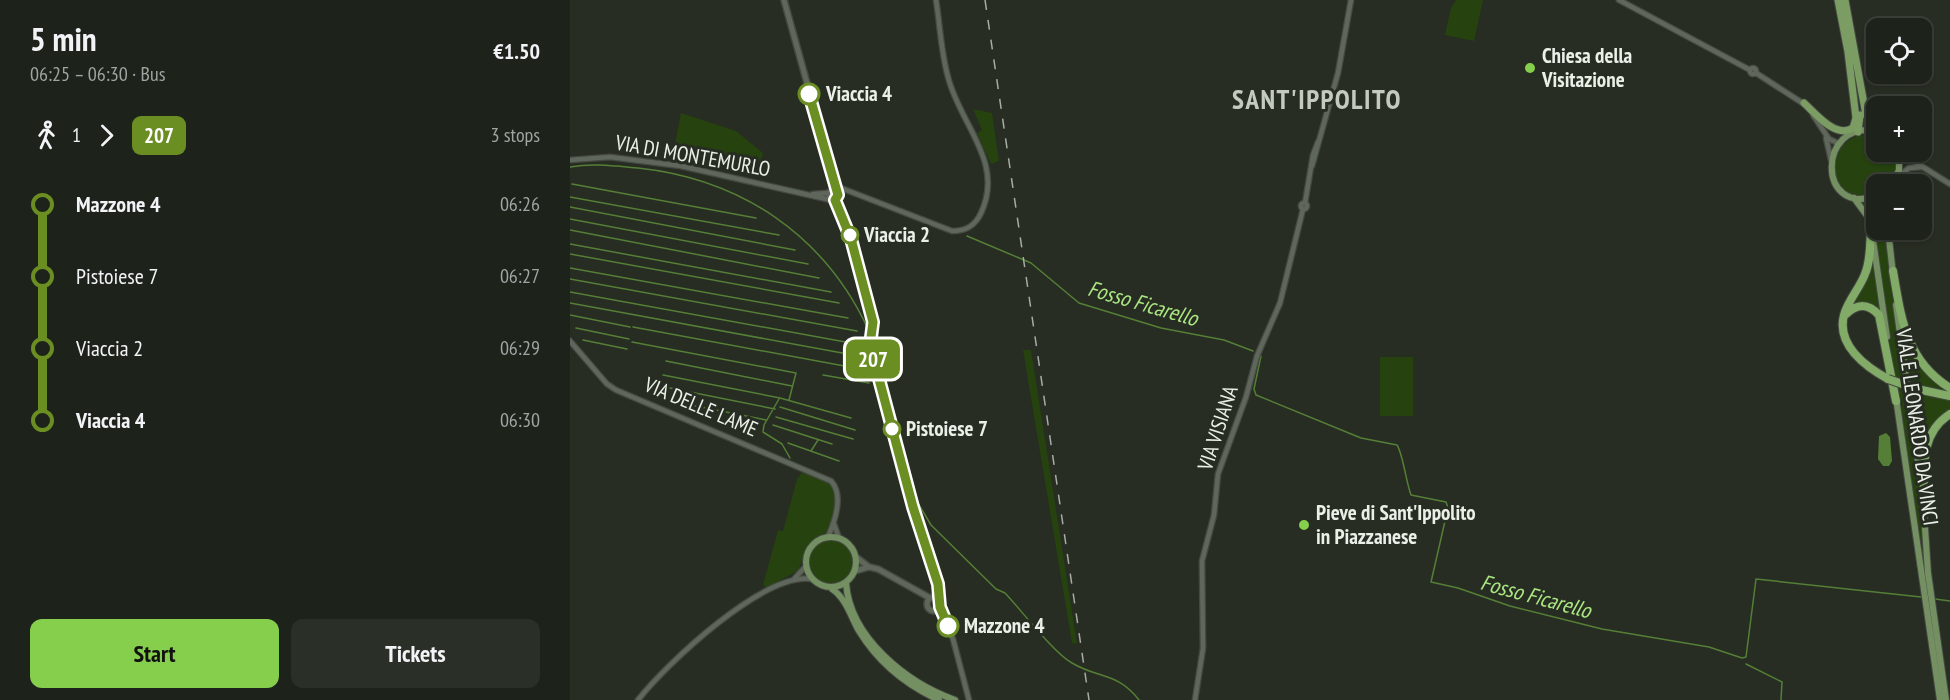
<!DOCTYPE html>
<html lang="en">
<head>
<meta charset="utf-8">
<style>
  :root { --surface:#1d221a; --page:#2a2f27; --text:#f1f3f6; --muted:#a0a4a2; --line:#3b3f39; --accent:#86cf4c }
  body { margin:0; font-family:"PT Sans Narrow",sans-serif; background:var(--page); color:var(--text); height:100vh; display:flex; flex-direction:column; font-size:22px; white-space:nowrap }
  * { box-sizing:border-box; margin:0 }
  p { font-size:20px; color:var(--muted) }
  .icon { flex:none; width:33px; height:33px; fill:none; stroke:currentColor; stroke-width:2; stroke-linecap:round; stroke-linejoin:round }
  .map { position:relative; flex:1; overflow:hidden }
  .drawer { display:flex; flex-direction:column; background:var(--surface); width:570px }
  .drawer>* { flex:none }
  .badge { padding:0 12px; border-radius:9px; font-size:21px; line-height:39px }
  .controls { position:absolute; left:1296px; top:18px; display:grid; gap:12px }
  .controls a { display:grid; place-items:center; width:66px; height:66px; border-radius:12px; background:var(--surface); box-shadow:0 2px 4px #0004,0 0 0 2px var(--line); font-size:30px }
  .map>.badge { position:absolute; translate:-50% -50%; box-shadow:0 0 0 3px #fff }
  .legs { display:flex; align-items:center; gap:9px; height:66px; padding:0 30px; font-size:20px }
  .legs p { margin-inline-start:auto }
  .overview { display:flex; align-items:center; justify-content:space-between; height:102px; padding:0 30px }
  h1 { font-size:33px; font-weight:600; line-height:45px }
  .button { display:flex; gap:12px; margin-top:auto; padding:12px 30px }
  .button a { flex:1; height:69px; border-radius:12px; background:var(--accent); color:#111; font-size:24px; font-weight:600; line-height:69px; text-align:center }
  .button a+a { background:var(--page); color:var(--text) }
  ul { padding:0 30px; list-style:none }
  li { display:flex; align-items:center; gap:21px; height:72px; font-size:22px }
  li i { display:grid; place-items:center; width:9px; height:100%; margin:0 8px; background:currentColor }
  li i::after { content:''; width:15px; height:15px; margin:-8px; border:4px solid; border-radius:50%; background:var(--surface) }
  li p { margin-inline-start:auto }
  li:first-child i { background:linear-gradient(#0000 50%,currentColor 0) }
  li:last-child i { background:linear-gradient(currentColor 50%,#0000 0) }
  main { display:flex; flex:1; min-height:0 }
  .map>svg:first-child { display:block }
  .green { fill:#26420f }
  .water { fill:#557f36 }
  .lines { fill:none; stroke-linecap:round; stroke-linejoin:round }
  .stream { stroke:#557f36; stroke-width:1.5 }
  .tertiary-casing { stroke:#444941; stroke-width:7 }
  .secondary-casing { stroke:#444941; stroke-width:8 }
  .primary-casing { stroke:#444941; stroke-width:8 }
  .trunk-casing { stroke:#444941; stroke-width:9 }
  .motorway-casing { stroke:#444941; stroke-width:10 }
  .tertiary { stroke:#5f665b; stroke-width:4.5 }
  .secondary { stroke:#5f665b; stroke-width:5 }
  .primary { stroke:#748f62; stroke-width:6 }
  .trunk { stroke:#7b9d64; stroke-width:7 }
  .motorway { stroke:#82ab67; stroke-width:8 }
  .rail { stroke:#a7ada5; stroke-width:1.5; stroke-dasharray:10 10; stroke-linecap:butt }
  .motorway-bridge-casing { stroke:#444941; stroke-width:10; stroke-linecap:butt }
  .motorway-bridge { stroke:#82ab67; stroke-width:8 }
  .line-1-casing { stroke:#fff; stroke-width:14 }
  .line-1 { stroke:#6b8e23; stroke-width:9 }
  .poi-dot { fill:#86cf4c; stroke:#272d23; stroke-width:2 }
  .stop-1-dot { fill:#fff; stroke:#6b8e23; stroke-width:3 }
  .labels { text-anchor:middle; stroke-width:6; stroke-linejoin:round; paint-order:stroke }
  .poi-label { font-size:21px; font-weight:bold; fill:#eaefe8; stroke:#272d23; text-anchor:start }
  .stop-label { font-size:21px; font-weight:bold; fill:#eaefe8; stroke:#272d23; text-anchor:start }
  .street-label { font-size:21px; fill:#eaefe8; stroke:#272d23 }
  .water-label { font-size:22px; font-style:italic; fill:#abe682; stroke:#272d23 }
  .district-label { font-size:27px; font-weight:bold; letter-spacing:1.5px; fill:#c3cbbe; stroke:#272d23 }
</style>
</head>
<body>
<main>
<section class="drawer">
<div class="overview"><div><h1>5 min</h1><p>06:25 – 06:30 · Bus</p></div><b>€1.50</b></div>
<div class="legs"><svg class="icon" aria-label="walk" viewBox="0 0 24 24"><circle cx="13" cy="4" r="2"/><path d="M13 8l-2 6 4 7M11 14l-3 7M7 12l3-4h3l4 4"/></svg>1<svg class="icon" aria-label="forward" viewBox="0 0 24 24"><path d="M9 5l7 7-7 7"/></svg><b class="badge" style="background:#6b8e23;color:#fff">207</b><p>3 stops</p></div>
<ul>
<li><i style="color:#6b8e23"></i><b>Mazzone 4</b><p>06:26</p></li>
<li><i style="color:#6b8e23"></i><span>Pistoiese 7</span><p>06:27</p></li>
<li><i style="color:#6b8e23"></i><span>Viaccia 2</span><p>06:29</p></li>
<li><i style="color:#6b8e23"></i><b>Viaccia 4</b><p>06:30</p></li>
</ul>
<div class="button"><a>Start</a><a>Tickets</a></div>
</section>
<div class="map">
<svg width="1380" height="700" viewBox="0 0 1380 700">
  <rect width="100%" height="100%" fill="#272d23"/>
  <path class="green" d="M886,0h27l-9,41 -29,-6 6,-27z
    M403,109l19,4 7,48 -8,3 -14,-31 5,-3z
    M111,113l55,18 27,22 -3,13 -85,-22z
    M1292,135l14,1v16h18c4,12 1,22 -5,32h-13v10c-5,1 -13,3 -18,3 -36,-7 -28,-56 4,-62z
    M1306,198v32h9l38,281 21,189 -42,-272v-27l-6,-15 -24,-167 -11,-18z
    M1302,252l9,65 -3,-6 -28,-5z
    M1333,332l3,10 44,50v18l-21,19 -7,23h-3z
    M453,350h8l46,294 -5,-1z
    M810,357h33v59h-33z
    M232,472l27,11 7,11 -4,29 -4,9 -20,13 -10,26 -31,16 -4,-2 15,-55 5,1 14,-52z
    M237 562a23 23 0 1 1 46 0a23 23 0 1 1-46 0Z"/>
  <path class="water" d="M1316,433l4,4 2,24 -3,5h-6l-5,-7 1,-23z"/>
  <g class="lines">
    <path class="stream" d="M0,167c23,-4 45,-1 68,1 103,11 187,67 231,163
      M2,184l184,34
      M0,197l209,38
      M0,207l225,43
      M0,219l238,45
      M0,230l249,48
      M397,236l64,27 48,40 82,25 63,12 29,11
      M0,244l261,48
      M0,254l269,49
      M0,268l278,50
      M0,279l287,52
      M0,292l292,53
      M0,303l294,54
      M0,315l60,12
      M63,327l233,43
      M6,328l53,11
      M13,340l44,9
      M303,341l45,162 13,22 65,64 9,4c17,18 48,59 67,70 27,16 45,9 67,37
      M62,342l164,31 -7,27
      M691,356l-7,33 2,6 105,43 36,7c6,9 9,37 14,50l35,7 2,6 -17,74 27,6 52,18 92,23 107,18 33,11 4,-1 10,-78 165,18
      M96,361l126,25
      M93,375l117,23 71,20
      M253,375l46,8
      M95,387l110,22
      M209,399l-15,26 -1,7 19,12 8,14
      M100,401l96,19
      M210,407l75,23
      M206,417l77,22
      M203,425l59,19
      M218,443l51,18
      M241,451l7,-11
      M1365,599l15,2
      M1176,664l36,18 -1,18"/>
    <g class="tertiary-casing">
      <path id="tertiary" d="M1049,0l131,70
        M1180 71a3 3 0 1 1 6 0a3 3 0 1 1-6 0Z
        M1186,73l48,31
        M1243,115l16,24 11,5
        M1256,138l5,22
        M1329,152l51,32
        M0,160l40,-3 71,9 150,34
        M742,166l26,-93 13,-73
        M1327,178l12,-10 12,-1
        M265,190l6,-2 111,43c14,0 23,-5 29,-18 24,-51 -21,-88 -33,-136 -7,-25 -8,-52 -12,-77
        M243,194l15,-1
        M731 206a3 3 0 1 1 6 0a3 3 0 1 1-6 0Z
        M735,203l8,-48 5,-13
        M0,341l37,43 9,6 215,91c13,14 4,40 -3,56
        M264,524l5,14
        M225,578l11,-12
        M370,607l13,32 16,61
        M68,700c29,-37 126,-128 174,-121
        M625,700l8,-52 -1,-87 12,-46 4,-41 28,-77 11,-41 23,-53 23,-94"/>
    </g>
    <g class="secondary-casing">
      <path id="secondary" d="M214,0l54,195 -3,5h-4l-3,-7 7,-3
        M265,200l16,39 22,85 -3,21 43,162 25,77 2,17
        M286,557l13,10
        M285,571l14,-4 9,2 52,29
        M357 604a7 7 0 1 1 14 0a7 7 0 1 1-14 0Z"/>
    </g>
    <g class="primary-casing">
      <path id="primary" d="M1306,131c-59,-11 -59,86 0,65
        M1322,184l7,-14v-18
        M1284,198l14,19 4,13
        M1318,230l5,44
        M1303,240l14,97
        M1326,305l25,177
        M1326,398l44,302
        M1353,498l5,75 18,127
        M236 562a25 25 0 1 1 50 0a25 25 0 1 1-50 0Z
        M276,583c4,55 61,100 109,117
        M262,589c14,9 19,28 27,42 19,31 47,54 80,69"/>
    </g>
    <g class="trunk-casing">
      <path id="trunk" d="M1268,0l11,57
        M1275,0l21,115 10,16
        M1234,103c12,11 32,36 49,25l3,-10 -8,-66
        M1288,132l2,-17"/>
    </g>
    <g class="motorway-casing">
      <path id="motorway" d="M1301,228c-1,15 0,32 -6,46 -5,14 -17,26 -21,41 -8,30 22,52 44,64
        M1323,271c8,47 13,90 57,117
        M1275,315c12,-12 23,-12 34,0l17,86
        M1347,389l33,7
        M1354,501c0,-33 -5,-67 26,-87"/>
    </g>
    <use href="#tertiary" class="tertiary"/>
    <use href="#secondary" class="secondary"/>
    <use href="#primary" class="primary"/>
    <use href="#trunk" class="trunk"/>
    <use href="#motorway" class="motorway"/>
    <path class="rail" d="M415,0l104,700"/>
    <g class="motorway-bridge-casing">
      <path id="motorway-bridge" d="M1318,379l29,10"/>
    </g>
    <use href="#motorway-bridge" class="motorway-bridge"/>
  </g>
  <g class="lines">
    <g class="line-1-casing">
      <path id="line-1" d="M239,94l29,101 -3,5 16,39 22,83 -3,23 43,162 25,77 2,23 8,19"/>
    </g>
    <use href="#line-1" class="line-1"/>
  </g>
  <g class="poi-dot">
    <circle cx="960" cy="68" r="6"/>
    <circle cx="734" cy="525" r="6"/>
  </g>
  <g class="stop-1-dot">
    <circle cx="239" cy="94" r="10"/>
    <circle cx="280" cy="235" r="8"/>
    <circle cx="322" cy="429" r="8"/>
    <circle cx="378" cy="626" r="10"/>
  </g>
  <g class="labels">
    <g class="poi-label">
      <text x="972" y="63">Chiesa della<tspan x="972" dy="24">Visitazione</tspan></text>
      <text x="746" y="520">Pieve di Sant'Ippolito<tspan x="746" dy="24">in Piazzanese</tspan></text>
    </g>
    <g class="stop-label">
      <text x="256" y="101">Viaccia 4</text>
      <text x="294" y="242">Viaccia 2</text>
      <text x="336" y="436">Pistoiese 7</text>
      <text x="394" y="633">Mazzone 4</text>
    </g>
    <g class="street-label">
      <text transform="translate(123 156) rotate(10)" y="7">VIA DI MONTEMURLO</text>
      <text transform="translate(131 407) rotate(23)" y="7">VIA DELLE LAME</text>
      <text transform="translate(1347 427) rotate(82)" y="7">VIALE LEONARDO DA VINCI</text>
      <text transform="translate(648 428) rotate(-72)" y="7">VIA VISIANA</text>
    </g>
    <g class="water-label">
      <text transform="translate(573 303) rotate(16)" y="8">Fosso Ficarello</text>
      <text transform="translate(966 596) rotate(15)" y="8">Fosso Ficarello</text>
    </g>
    <g class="district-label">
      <text x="747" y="109">SANT'IPPOLITO</text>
    </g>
  </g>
</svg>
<div class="controls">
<a><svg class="icon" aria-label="locate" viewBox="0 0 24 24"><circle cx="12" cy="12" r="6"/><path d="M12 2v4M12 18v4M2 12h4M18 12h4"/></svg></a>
<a>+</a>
<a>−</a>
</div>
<b class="badge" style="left:303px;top:359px;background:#6b8e23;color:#fff">207</b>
</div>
</main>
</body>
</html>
